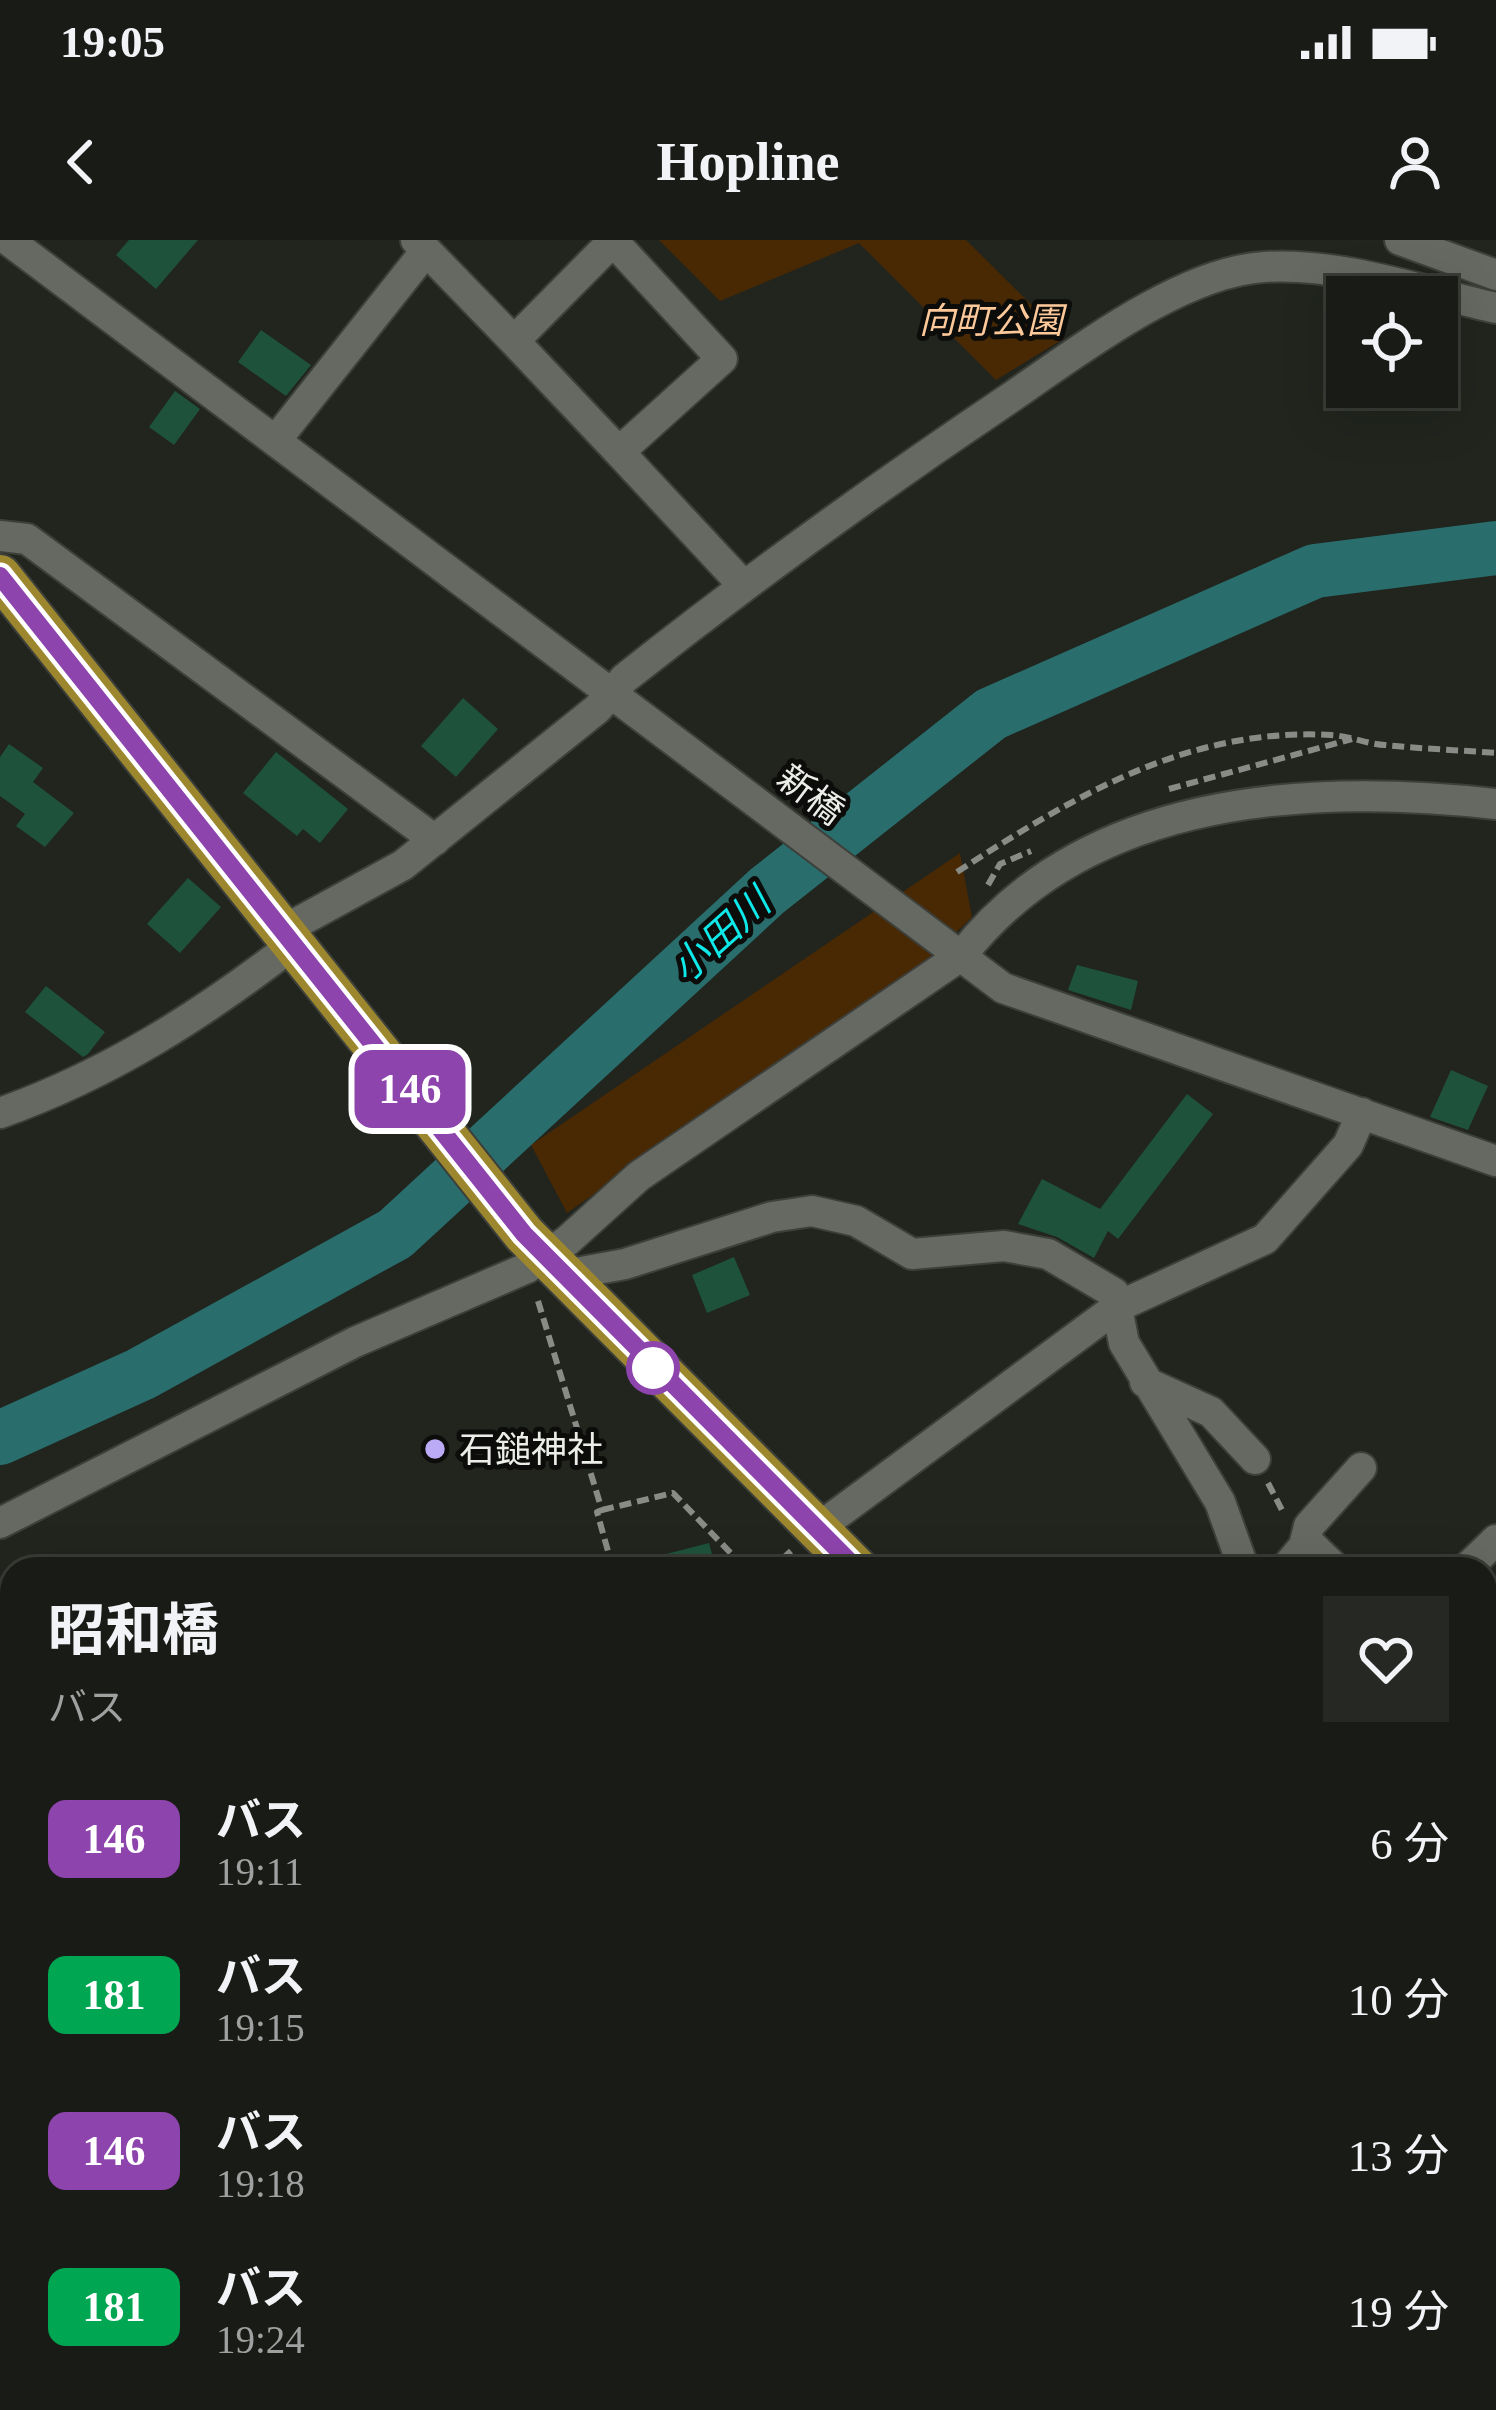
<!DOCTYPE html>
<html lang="ja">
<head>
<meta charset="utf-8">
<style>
  :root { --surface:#191c16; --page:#262923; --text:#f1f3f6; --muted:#9fa1a1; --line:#373a35 }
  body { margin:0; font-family:"Times New Roman","Noto Sans JP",serif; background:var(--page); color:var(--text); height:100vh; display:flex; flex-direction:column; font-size:45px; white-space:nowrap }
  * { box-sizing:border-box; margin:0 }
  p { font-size:39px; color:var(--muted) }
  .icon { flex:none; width:66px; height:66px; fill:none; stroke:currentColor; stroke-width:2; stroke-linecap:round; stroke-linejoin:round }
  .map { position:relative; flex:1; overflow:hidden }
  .sheet { position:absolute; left:0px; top:1317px; width:1497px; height:855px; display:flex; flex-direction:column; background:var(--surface); border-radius:36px 36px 0 0; box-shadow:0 12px 48px #0002,0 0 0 3px var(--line) }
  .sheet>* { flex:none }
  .badge { padding:0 24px; border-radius:18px; font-size:42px; line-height:78px }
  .controls { position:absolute; left:1326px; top:36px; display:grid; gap:24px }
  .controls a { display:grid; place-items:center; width:132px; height:132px; border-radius:0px; background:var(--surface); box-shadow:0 12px 48px #0002,0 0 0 3px var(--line); font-size:60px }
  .map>.badge { position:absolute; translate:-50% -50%; box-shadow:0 0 0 6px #fff }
  .round { display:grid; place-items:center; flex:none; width:126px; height:126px; border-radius:0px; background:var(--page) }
  .overview { display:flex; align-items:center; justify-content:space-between; height:204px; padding:0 48px }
  h1 { font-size:57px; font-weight:700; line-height:90px }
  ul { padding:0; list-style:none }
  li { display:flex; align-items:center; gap:36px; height:156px; padding:0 48px }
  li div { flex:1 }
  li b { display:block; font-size:45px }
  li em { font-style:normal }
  li .badge { min-width:132px; font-weight:700; text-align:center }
  .status { display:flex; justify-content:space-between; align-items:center; height:84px; padding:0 60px; background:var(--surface); direction:ltr }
  .status svg { height:33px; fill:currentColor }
  header { display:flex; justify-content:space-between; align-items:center; height:156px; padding:0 48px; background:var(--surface); font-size:54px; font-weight:700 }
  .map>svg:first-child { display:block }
  .built { fill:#292f22 }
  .green { fill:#492804 }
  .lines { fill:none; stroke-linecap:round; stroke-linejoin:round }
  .river { stroke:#296e6d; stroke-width:54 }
  .building { fill:#1e523b }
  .minor-casing { stroke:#3c3f3a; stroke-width:34 }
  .highway-casing { stroke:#3c3f3a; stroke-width:46 }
  .path { stroke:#898c86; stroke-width:6; stroke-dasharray:12 6; stroke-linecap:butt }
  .minor { stroke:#656961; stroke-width:30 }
  .highway { stroke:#9c872f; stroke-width:42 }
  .line-casing { stroke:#fff; stroke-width:27 }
  .line { stroke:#8e44ad; stroke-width:18 }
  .stop-dot { fill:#fff; stroke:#8e44ad; stroke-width:6 }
  .poi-dot { fill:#bbaaf6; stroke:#0c0d0a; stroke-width:4.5 }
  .labels { text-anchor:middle; stroke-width:10; stroke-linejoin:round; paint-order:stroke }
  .park-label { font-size:36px; font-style:italic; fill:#fec99a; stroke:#0c0d0a }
  .street-label { font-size:36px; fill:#ebede9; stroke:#0c0d0a }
  .poi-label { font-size:36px; fill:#ebede9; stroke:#0c0d0a; text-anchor:start }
  .water-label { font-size:39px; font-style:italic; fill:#0fe8e8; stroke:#0c0d0a }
</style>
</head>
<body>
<div class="status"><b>19:05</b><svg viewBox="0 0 49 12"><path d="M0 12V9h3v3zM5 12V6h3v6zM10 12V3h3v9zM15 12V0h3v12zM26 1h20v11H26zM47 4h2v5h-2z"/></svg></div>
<header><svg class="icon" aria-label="back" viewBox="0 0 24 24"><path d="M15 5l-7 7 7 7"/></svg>Hopline<svg class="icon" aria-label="person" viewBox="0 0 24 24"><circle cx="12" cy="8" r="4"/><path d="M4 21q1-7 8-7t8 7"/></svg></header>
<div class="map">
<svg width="1496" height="2170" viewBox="0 0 1496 2170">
  <rect width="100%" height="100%" fill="#21251e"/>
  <path class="built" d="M760,2160h454l8,10h-460z"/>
  <path class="green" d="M659,0h307l99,98 -69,42 -137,-137 -139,58z
    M960,613l12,64 -44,43 -361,253 -36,-68z
    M12,1438v722h226l-1,10h-237v-726z"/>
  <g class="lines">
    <path class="river" d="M0,1198l141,-64 254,-140 372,-343 224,-177 324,-143 181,-23"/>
  </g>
  <path class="building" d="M129,0h69l-42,49 -40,-34z
    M261,90l50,35 -25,31 -48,-34z
    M175,151l25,18 -26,36 -25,-18z
    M463,458l35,31 -42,48 -35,-31z
    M9,504l34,24 -10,14 41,31 -29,34 -29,-21 9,-12 -25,-18v-39z
    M276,512l72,57 -28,34 -17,-14 -6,7 -54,-43z
    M188,638l33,29 -41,46 -33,-29z
    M1077,725l61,16 -7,29 -63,-20z
    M46,746l59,46 -17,22 -5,3 -58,-45z
    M1451,830l37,16 -20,44 -38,-13z
    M1187,854l26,20 -95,125 -10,-8 -14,27 -37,-21 -39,-13 24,-45 58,30z
    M734,1017l16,38 -43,18 -15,-38z
    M709,1303l7,26h-76l-1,-8z"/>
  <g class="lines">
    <g class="minor-casing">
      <path id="minor" d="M8,0l995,748 493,173
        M416,0l98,101 99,-100 109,118 -103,93 124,133
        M1400,0l96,35
        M514,101l105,111
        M276,200l149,-188
        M0,296l27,3 408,301
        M286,689l117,-64 194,-156 28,-31c124,-98 251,-190 382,-278 69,-47 173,-128 257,-133 76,-5 158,24 232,41
        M0,873c110,-39 203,-99 295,-170
        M560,1036l65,-12 147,-47 40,-6 44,10 56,33 92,-8 44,8 66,39 10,50 96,159 24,67
        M1145,1142l66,30 44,47
        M0,1283l355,-181 172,-74 40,-27 72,-65 323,-221c124,-160 347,-172 534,-151
        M817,1289l300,-222 148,-68 83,-94 14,-32
        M1306,1300l30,29
        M1285,1329l19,-23 5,-20 52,-58
        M1466,1329l30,-29
        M1485,1448l11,9
        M1485,1605l11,12
        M1485,1728l11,-7
        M1231,2160l8,10
        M563,2170l9,-10
        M643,2170l2,-10"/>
    </g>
    <g class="highway-casing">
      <path id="highway" d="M0,336l524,658 333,335
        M1485,1918l11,8"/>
    </g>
    <path class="path" d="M1169,549l183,-50
      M957,632c116,-75 230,-145 374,-137 19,1 36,9 54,10 37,4 74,5 111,8
      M988,645l12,-21 31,-13
      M538,1061l64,209 -5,2 16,57
      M1268,1243l16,31
      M602,1270l71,-17 73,76
      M771,1329l20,-18"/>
    <use href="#minor" class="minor"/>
    <use href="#highway" class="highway"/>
  </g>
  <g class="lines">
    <g class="line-casing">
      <path id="line" d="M0,336l524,658 333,335"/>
    </g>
    <use href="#line" class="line"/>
  </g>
  <circle class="stop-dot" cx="653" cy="1128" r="24"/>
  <circle class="poi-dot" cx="435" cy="1209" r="12"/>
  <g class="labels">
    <g class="park-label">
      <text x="991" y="93">向町公園</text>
    </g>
    <g class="street-label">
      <text transform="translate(811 554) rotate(37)" y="13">新橋</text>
    </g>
    <g class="poi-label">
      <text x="459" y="1222">石鎚神社</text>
    </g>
    <g class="water-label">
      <text transform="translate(720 695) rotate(-42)" y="14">小田川</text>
    </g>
  </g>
</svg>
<div class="controls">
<a><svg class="icon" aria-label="locate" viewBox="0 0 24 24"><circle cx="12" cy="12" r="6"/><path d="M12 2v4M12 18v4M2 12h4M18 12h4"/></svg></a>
</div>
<b class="badge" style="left:410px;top:849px;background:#8e44ad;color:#fff">146</b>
<section class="sheet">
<div class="overview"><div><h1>昭和橋</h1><p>バス</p></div><a class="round"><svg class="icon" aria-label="heart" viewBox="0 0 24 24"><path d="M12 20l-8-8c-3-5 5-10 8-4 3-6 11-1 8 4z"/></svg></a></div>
<ul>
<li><span class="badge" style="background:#8e44ad;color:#fff">146</span><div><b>バス</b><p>19:11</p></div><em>6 分</em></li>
<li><span class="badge" style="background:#00a651;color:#fff">181</span><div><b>バス</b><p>19:15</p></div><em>10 分</em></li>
<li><span class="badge" style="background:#8e44ad;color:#fff">146</span><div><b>バス</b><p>19:18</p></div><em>13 分</em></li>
<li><span class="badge" style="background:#00a651;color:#fff">181</span><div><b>バス</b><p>19:24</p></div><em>19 分</em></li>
</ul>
</section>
</div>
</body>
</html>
